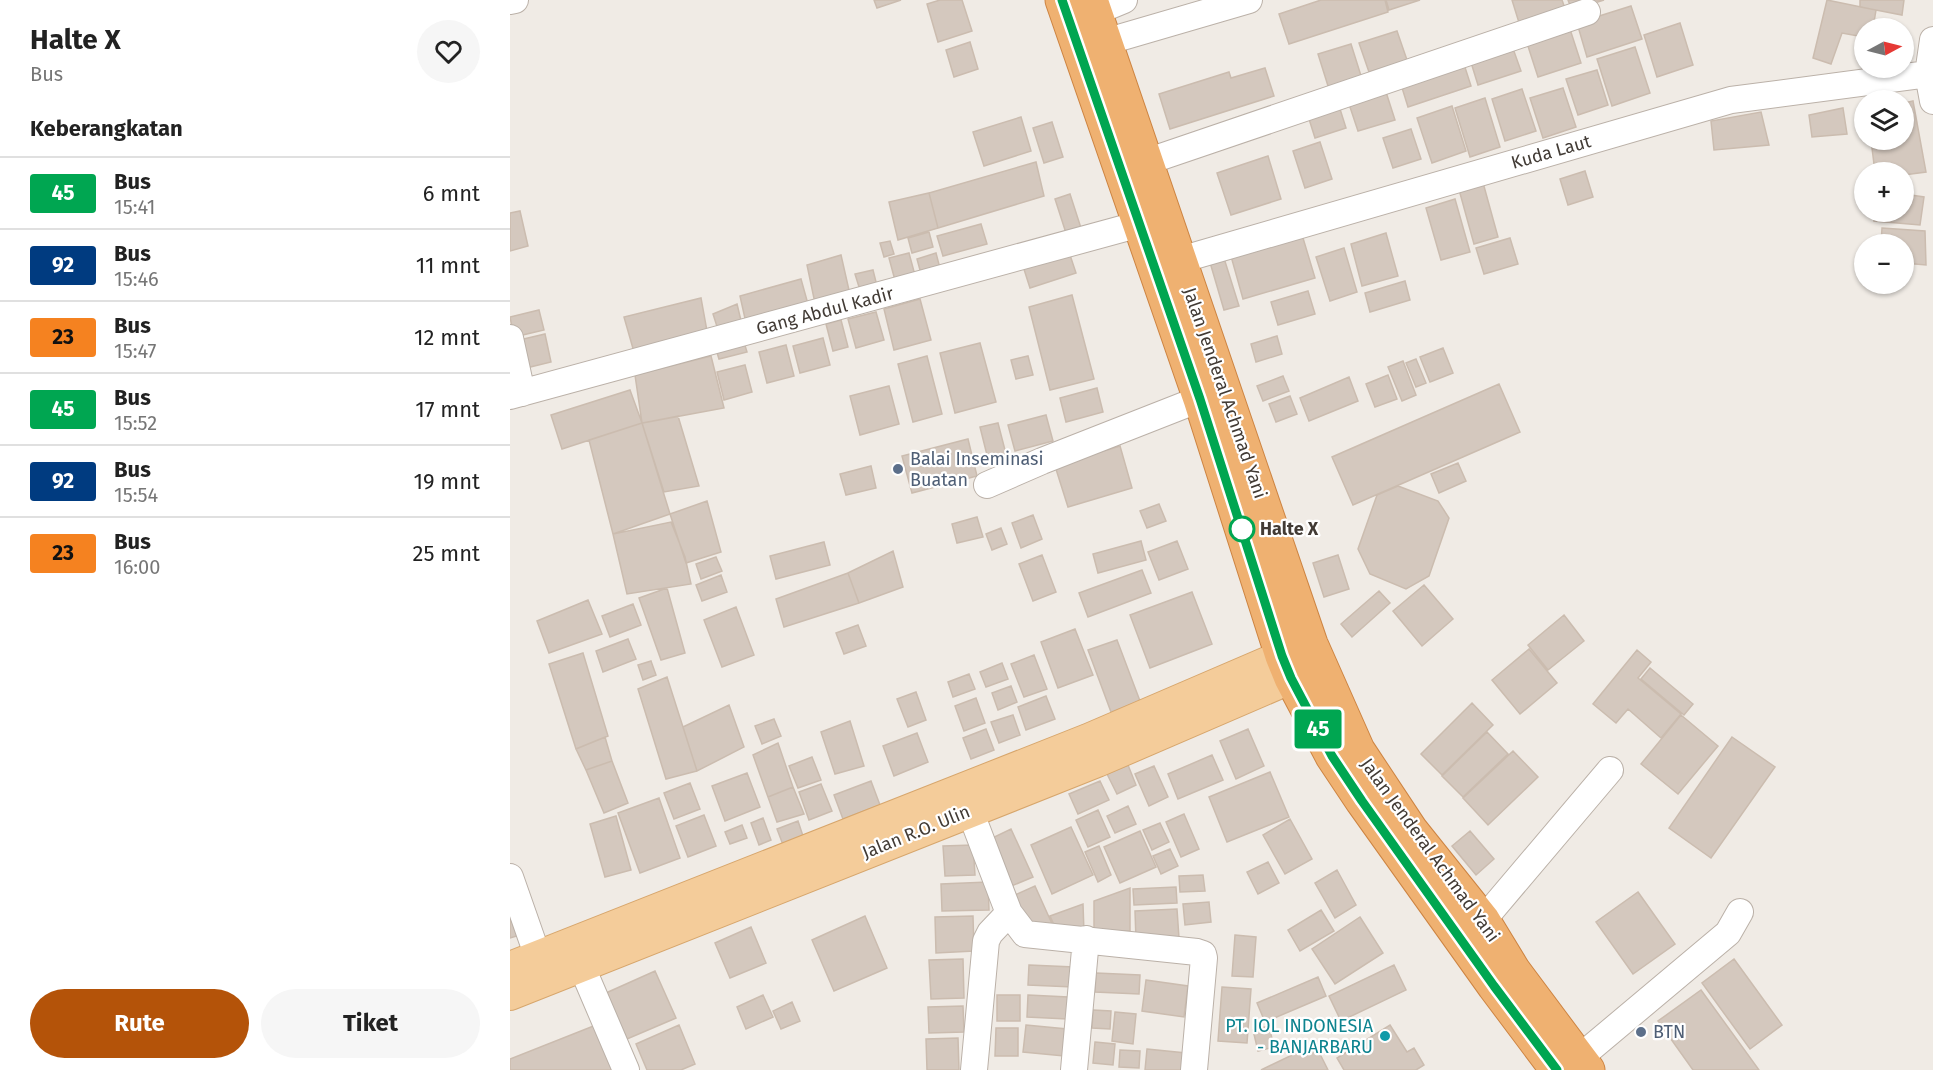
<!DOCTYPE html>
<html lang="id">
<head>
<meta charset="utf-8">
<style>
  :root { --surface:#fff; --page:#f6f6f6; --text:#222; --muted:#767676; --line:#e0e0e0; --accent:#b45309 }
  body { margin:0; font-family:"Fira Sans",sans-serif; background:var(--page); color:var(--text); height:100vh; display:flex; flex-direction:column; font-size:22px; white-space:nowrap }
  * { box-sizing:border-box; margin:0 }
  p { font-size:20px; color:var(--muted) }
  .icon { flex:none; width:33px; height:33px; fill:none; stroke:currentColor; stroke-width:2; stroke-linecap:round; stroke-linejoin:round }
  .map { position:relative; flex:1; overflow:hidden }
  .panel { display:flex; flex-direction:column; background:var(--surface); width:510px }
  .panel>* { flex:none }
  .badge { padding:0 12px; border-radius:4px; font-size:21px; line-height:39px }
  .needle { width:39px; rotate:83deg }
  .tools { position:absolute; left:1344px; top:18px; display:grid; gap:12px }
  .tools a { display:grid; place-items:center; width:60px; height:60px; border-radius:50%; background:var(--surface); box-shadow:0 2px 4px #0004; font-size:30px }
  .map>.badge { position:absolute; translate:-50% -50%; box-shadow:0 0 0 3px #fff }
  h2 { padding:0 30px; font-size:22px; line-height:54px }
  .round { display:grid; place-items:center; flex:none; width:63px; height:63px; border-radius:32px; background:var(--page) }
  .head { display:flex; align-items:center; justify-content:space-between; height:102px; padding:0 30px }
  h1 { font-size:28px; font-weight:700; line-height:45px }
  .cta { display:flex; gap:12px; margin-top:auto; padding:12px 30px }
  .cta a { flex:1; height:69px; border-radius:36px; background:var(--accent); color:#fff; font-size:24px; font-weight:700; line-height:69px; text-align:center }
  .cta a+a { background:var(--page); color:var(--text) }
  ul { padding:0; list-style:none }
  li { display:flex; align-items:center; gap:18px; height:72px; padding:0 30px; border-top:2px solid var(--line) }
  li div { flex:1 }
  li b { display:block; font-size:22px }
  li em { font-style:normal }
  li .badge { min-width:66px; font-weight:700; text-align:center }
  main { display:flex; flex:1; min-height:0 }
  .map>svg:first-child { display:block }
  .building { fill:#d4c8be; stroke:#cbbcaf; stroke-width:1.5 }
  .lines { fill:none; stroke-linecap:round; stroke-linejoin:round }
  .minor-casing { stroke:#bbb1a8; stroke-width:28 }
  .major-casing { stroke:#d7a66c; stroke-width:34 }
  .highway-casing { stroke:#cd8442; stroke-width:35 }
  .minor { stroke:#fff; stroke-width:26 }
  .major { stroke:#f4cc9a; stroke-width:32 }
  .highway { stroke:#efb171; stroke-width:33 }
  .line-casing { stroke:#fff; stroke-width:14 }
  .line { stroke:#00a651; stroke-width:9 }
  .service-dot { fill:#5c6f8a; stroke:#fff; stroke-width:2 }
  .stop-dot { fill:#fff; stroke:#00a651; stroke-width:3 }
  .culture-dot { fill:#0f9aa8; stroke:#fff; stroke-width:2 }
  .labels { text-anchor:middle; stroke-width:4.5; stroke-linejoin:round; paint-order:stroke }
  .street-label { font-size:18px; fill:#423b35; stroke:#fff }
  .service-label { font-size:18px; fill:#4e5e75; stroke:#fff; text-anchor:start }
  .stop-label { font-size:18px; font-weight:bold; fill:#423b35; stroke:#fff; text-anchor:start }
  .culture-label { font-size:18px; fill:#0d838f; stroke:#fff; text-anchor:end }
</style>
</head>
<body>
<main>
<section class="panel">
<div class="head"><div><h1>Halte X</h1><p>Bus</p></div><a class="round"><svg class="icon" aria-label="heart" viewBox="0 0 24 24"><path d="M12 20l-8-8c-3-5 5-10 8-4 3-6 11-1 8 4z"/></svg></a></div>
<h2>Keberangkatan</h2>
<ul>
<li><span class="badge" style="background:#00a651;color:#fff">45</span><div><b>Bus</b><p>15:41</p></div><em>6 mnt</em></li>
<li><span class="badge" style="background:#003b80;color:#fff">92</span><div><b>Bus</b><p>15:46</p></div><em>11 mnt</em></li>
<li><span class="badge" style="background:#f58220;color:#111">23</span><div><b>Bus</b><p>15:47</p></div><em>12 mnt</em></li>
<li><span class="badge" style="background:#00a651;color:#fff">45</span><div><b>Bus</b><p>15:52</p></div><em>17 mnt</em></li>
<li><span class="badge" style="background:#003b80;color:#fff">92</span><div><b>Bus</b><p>15:54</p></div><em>19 mnt</em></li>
<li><span class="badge" style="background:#f58220;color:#111">23</span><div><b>Bus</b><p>16:00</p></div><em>25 mnt</em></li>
</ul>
<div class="cta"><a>Rute</a><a>Tiket</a></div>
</section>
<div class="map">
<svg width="1423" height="1070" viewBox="0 0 1423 1070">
  <rect width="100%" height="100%" fill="#f0ebe5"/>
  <path class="building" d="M364,0h27l-24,8z
    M430,0h22l10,31 -34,11 -11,-38z
    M811,0h64l3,12 -99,32 -10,-30z
    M876,0h34l-31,10z
    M1002,0h50l5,14 -46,15z
    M1058,0h36l-32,10z
    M1317,0l49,10 -3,18h-9v9l-22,-4 -11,31 -18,-6z
    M1350,0h44l-2,15 -42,-8z
    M1121,6l11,33 -55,18 -10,-34z
    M1058,23l13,40 -43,14 -13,-40z
    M1170,23l13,42 -36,12 -13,-42z
    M887,31l10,29 -38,12 -10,-29z
    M460,42l8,27 -24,8 -8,-27z
    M1001,43l10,28 -43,14 -9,-29z
    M841,44l11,35 -33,10 -11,-35z
    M1125,47l15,46 -38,13 -15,-47z
    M952,58l9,28 -63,21 -9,-29z
    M755,68l9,28 -104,33 -11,-35 70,-22 2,6z
    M1087,70l11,35 -30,10 -12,-36z
    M1053,88l13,39 -33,11 -13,-40z
    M1012,89l14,42 -31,10 -13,-42z
    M876,92l9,28 -37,11 -9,-27z
    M975,98l15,49 -30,10 -15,-49z
    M1403,101l13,71 -22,3v-3h-29l-4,-32h33v-37z
    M942,106l14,45 -34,12 -15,-45z
    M1333,108l4,26 -35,3 -3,-22z
    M830,109l6,19 -31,10 -6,-19z
    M1251,112l8,33 -55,5 -3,-29z
    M511,117l10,34 -47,15 -11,-34z
    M542,122l11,35 -19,6 -11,-35z
    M901,129l10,30 -28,9 -10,-30z
    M810,142l12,37 -27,9 -12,-37z
    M758,156l13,43 -50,16 -14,-42z
    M526,162l8,34 -106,32 -9,-35z
    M1075,171l8,26 -25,8 -8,-26z
    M972,179l16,58 -24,7 -16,-58z
    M419,193l9,35 -40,12 -9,-38z
    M560,194l11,34 -15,5 -11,-34z
    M1394,194l20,3 -4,28 -46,-4v-9h30z
    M945,199l15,53 -29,8 -15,-52z
    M10,211l8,35 -18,5v-38z
    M471,224l6,20 -44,12 -6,-20z
    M790,228l15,50 -72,21 -14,-50z
    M1372,228l43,3 1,34 -22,-2v-19h-23z
    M419,232l4,15 -21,6 -4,-15z
    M876,233l12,43 -36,10 -11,-42z
    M1000,238l8,26 -34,10 -8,-26z
    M380,241l4,13 -10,3 -4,-14z
    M834,248l13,44 -27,9 -14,-44z
    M558,249l8,24 -46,15 -8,-25z
    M399,253l7,26 -20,5 -7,-26z
    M426,253l6,23 -19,5 -6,-22z
    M331,255l10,44 -35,9 -9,-43z
    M713,255l16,51 -15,4 -15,-51z
    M363,270l4,16 -17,4 -5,-16z
    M291,279l10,36 -63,17 -8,-36z
    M895,281l5,19 -40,12 -5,-19z
    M798,291l7,23 -37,11 -7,-23z
    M562,295l22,84 -44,11 -21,-83z
    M191,298l6,33 -73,21 -10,-35z
    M410,299l11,41 -37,10 -10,-41z
    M227,304l7,29 -23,6 -8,-25z
    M29,310l5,20 -30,7 -4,-20z
    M366,312l8,28 -28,8 -8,-29z
    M331,320l7,27 -15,4 -7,-27z
    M35,334l6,28 -29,7 -7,-28z
    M767,336l5,18 -26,8 -5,-18z
    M313,338l7,27 -30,8 -7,-27z
    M233,339l4,13 -28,7 -4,-13z
    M470,343l16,59 -41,11 -15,-60z
    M276,345l8,31 -27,7 -8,-31z
    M933,348l10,25 -23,9 -10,-25z
    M201,356l13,52 -82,15 -7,-48z
    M417,356l15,58 -29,8 -15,-58z
    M518,356l5,19 -17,4 -5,-19z
    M906,359l10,24 -10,4 -10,-24z
    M893,361l13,34 -14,6 -14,-34z
    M235,365l7,27 -28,8 -7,-28z
    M878,375l9,24 -22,8 -9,-23z
    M773,376l6,15 -26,10 -6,-15z
    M839,377l9,24 -49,20 -9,-23z
    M989,384l21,48 -167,73 -21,-48z
    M379,386l10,38 -39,11 -10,-39z
    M587,388l6,24 -37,10 -6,-24z
    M120,390l12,33 -80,26 -11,-34z
    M780,396l7,18 -21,8 -7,-18z
    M536,415l7,26 -38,10 -7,-26z
    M168,416l21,70 -35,6 -22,-69z
    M132,423l28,91 -57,20 -24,-94z
    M488,423l8,31 -18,5 -8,-32z
    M458,439l9,37 -65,17 -10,-37z
    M610,446l12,42 -64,19 -13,-41z
    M948,463l8,18 -27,12 -8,-19z
    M361,466l5,22 -30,7 -6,-21z
    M888,486l40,15 11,17 -20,58 -23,13 -36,-15 -12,-25 19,-54z
    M197,501l14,51 -35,11 -16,-49z
    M649,504l7,17 -19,7 -7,-17z
    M523,515l9,24 -21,9 -9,-25z
    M467,517l6,20 -26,6 -5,-19z
    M161,522l14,35 6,27 -64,10 -14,-60z
    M491,528l6,16 -15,6 -6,-16z
    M631,541l5,19 -48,13 -5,-19z
    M667,541l11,28 -29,11 -11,-28z
    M314,542l6,23 -54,14 -6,-23z
    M383,551l10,36 -44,16 -11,-30z
    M532,555l14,37 -23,9 -14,-37z
    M828,555l11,34 -25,8 -11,-34z
    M206,557l6,14 -21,8 -5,-15z
    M632,570l9,23 -63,24 -9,-24z
    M338,573l11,30 -75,24 -8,-28z
    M211,575l6,17 -25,9 -6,-16z
    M914,585l29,34 -31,27 -29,-35z
    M157,588l18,65 -24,7 -22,-62z
    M869,591l11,12 -38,34 -11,-13z
    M682,592l20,52 -62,24 -20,-53z
    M78,600l14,34 -53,19 -12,-32z
    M123,604l8,21 -31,12 -8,-21z
    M226,607l18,48 -32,12 -18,-47z
    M1054,615l20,26 -36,29 -20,-25z
    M348,625l8,21 -22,8 -8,-21z
    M565,629l18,46 -35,13 -17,-46z
    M118,639l8,20 -33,13 -7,-21z
    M607,640l23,61 -29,11 -23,-62z
    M1019,649l28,34 -37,31 -28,-34z
    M1127,650l14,12 -13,16 43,36 -20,24 -33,-29 -12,14 -23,-19z
    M73,653l25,83 -32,13 -27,-85z
    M524,655l13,34 -23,8 -13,-33z
    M141,661l5,14 -13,5 -5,-15z
    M492,663l6,16 -22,8 -6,-15z
    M1140,668l43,36 -9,11 -43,-36z
    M459,674l6,15 -22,8 -5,-15z
    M157,677l30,94 -31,8 -28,-90z
    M501,686l6,16 -19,8 -6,-17z
    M406,692l10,28 -18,7 -11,-28z
    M536,696l9,23 -29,11 -8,-23z
    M466,698l9,25 -21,8 -9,-25z
    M962,703l21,22 -51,50 -21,-21z
    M219,705l15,42 -47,24 -14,-44z
    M503,715l7,20 -21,8 -8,-21z
    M1171,715l37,31 -40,48 -37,-30z
    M264,719l7,17 -19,8 -7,-18z
    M340,721l14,45 -29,8 -14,-42z
    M476,729l8,21 -23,9 -8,-21z
    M738,729l16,37 -28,13 -16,-38z
    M977,732l21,22 -45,43 -21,-21z
    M407,733l11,29 -34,14 -11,-30z
    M95,737l7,24 -26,9 -10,-21z
    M1222,737l43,30 -64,91 -42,-30z
    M268,743l15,44 -25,10 -15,-42z
    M1003,751l25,26 -50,48 -25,-27z
    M702,755l11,25 -45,19 -10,-25z
    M302,757l9,23 -23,8 -9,-22z
    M102,761l16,42 -24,10 -18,-43z
    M618,765l8,20 -19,9 -10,-20z
    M644,766l14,31 -19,9 -14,-32z
    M760,772l19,45 -62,25 -18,-45z
    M237,773l13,34 -35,14 -13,-35z
    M361,781l9,24 -37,14 -9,-24z
    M590,781l9,19 -31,14 -9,-20z
    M180,783l10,26 -26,10 -10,-26z
    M311,784l11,27 -23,9 -10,-28z
    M283,787l11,27 -27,8 -9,-25z
    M149,798l21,60 -40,15 -22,-60z
    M618,806l8,18 -21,9 -8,-17z
    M588,810l12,27 -22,10 -12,-27z
    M674,814l15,35 -18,8 -15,-35z
    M194,815l12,31 -28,11 -12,-31z
    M106,816l15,54 -26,7 -15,-53z
    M253,818l8,22 -12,5 -8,-22z
    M780,819l22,40 -27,15 -22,-39z
    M288,821l7,21 -20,8 -8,-21z
    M650,823l9,19 -17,8 -9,-20z
    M232,825l5,13 -17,6 -5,-12z
    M561,827l22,48 -41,19 -21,-49z
    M501,829l22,48 -24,10 -21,-47z
    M630,831l16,36 -36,16 -16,-36z
    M960,831l24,28 -18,16 -24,-29z
    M463,845l2,30 -30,1 -2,-30z
    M589,846l12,29 -13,7 -13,-30z
    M660,849l8,17 -17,8 -8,-18z
    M758,862l11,21 -21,11 -11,-22z
    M827,870l19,35 -21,13 -20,-35z
    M693,875l2,16 -25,1 -1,-16z
    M478,882l1,28 -47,1 -1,-27z
    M525,886l18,40 -26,-4 -12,-27z
    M666,887l1,16 -43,2 -1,-16z
    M620,888v43h-36v-30z
    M1128,892l37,52 -42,30 -37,-52z
    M699,902l2,20 -26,3 -2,-21z
    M573,904l1,29 -28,-4 -6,-13z
    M667,909l2,29 -43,2 -1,-29z
    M811,910l13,21 -34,20 -12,-21z
    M0,914l10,21 -10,3z
    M355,916l22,52 -53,23 -22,-51z
    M463,916l1,35 -38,2 -1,-36z
    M850,917l23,36 -48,31 -23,-35z
    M241,927l15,36 -36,15 -15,-35z
    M725,935l21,2 -3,40 -21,-1z
    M453,959l1,39 -33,1 -2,-39z
    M1224,959l48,66 -32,24 -48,-66z
    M519,965l45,2 -1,20 -45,-2z
    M884,965l12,25 -65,31 -12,-25z
    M145,971l21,47 -49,21 -21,-46z
    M586,973l44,2 -1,19 -44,-2z
    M808,977l8,19 -61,26 -8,-19z
    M636,980l42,6 -4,31 -42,-6z
    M712,987l29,2 -4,54 -29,-2z
    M1191,990l58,80h-66l-35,-49z
    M253,995l10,22 -27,12 -9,-22z
    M487,995h23v26h-23z
    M518,995l40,2 -1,22 -40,-2z
    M282,1002l8,19 -19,8 -8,-18z
    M453,1006l1,26 -35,1 -1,-26z
    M583,1010l18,1 -1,18 -18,-1z
    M605,1012l21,2 -3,30 -21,-3z
    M86,1025l18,45h-104v-11z
    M169,1025l16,39 -14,6h-34l-11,-26z
    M516,1025l41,4 -3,27 -41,-4z
    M880,1025l17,27 7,-4 10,17 -8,5h-72l-7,-12z
    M759,1026l5,21 -16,4 -5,-21z
    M486,1028h22v28h-23z
    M448,1038l1,32h-32l-1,-31z
    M585,1042l20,2 -2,21 -20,-2z
    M805,1044l13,26h-67z
    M637,1049l39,4 -1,17h-40z
    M610,1050l20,1 -1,17 -20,-1z"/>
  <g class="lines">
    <g class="minor-casing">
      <path id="minor" d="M0,1l5,-1
        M585,12l29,-12
        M1423,40l-5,34 5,27
        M595,42l144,-42
        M636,162l441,-150
        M670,260l551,-160 197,-26
        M0,338l12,55
        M0,396l630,-172
        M477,485l55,-24 158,-62
        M460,811l39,102 16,21 172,18 6,2 1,4 -10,112
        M0,877l28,80
        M973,920l127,-150
        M71,965l45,105
        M1069,1058l149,-125 12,-21
        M464,1070l12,-129 4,-8 19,-20
        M564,1070l12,-131"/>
    </g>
    <g class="major-casing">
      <path id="major" d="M0,968l578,-228 219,-94
        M0,994l587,-233 218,-94"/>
    </g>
    <g class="highway-casing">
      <path id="highway" d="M552,0l138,399 82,257 9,22 41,78 30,45 132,185 63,84
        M581,0l220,644 47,106 53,80 72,90 31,51 74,99"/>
    </g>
    <use href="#minor" class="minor"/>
    <use href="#major" class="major"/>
    <use href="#highway" class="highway"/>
  </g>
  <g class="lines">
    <g class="line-casing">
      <path id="line" d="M552,0l138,399 82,257 9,22 41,78 30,45 132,185 63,84"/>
    </g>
    <use href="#line" class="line"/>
  </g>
  <g class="service-dot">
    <circle cx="388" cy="469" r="6"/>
    <circle cx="1131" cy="1032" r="6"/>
  </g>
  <circle class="stop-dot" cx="732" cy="529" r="12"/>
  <circle class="culture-dot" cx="875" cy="1036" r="6"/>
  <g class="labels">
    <g class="street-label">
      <text transform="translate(1041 152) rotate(-16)" y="6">Kuda Laut</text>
      <text transform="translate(315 311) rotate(-15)" y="6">Gang Abdul Kadir</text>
      <text transform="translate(715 393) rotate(71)" y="6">Jalan Jenderal Achmad Yani</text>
      <text transform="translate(406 832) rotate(-22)" y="6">Jalan R.O. Ulin</text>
      <text transform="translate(920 850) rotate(54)" y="6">Jalan Jenderal Achmad Yani</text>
    </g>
    <g class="service-label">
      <text x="400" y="465">Balai Inseminasi<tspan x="400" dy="21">Buatan</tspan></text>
      <text x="1143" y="1038">BTN</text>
    </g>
    <g class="stop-label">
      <text x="750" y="535">Halte X</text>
    </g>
    <g class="culture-label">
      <text x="863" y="1032">PT. IOL INDONESIA<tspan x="863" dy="21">- BANJARBARU</tspan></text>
    </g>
  </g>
</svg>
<div class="tools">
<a><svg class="needle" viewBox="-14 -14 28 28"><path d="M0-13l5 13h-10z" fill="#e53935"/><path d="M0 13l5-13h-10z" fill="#767676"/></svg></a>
<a><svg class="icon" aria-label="layers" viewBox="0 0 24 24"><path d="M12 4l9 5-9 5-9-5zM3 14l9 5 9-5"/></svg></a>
<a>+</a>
<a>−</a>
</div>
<b class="badge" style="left:808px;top:729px;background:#00a651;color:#fff">45</b>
</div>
</main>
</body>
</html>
